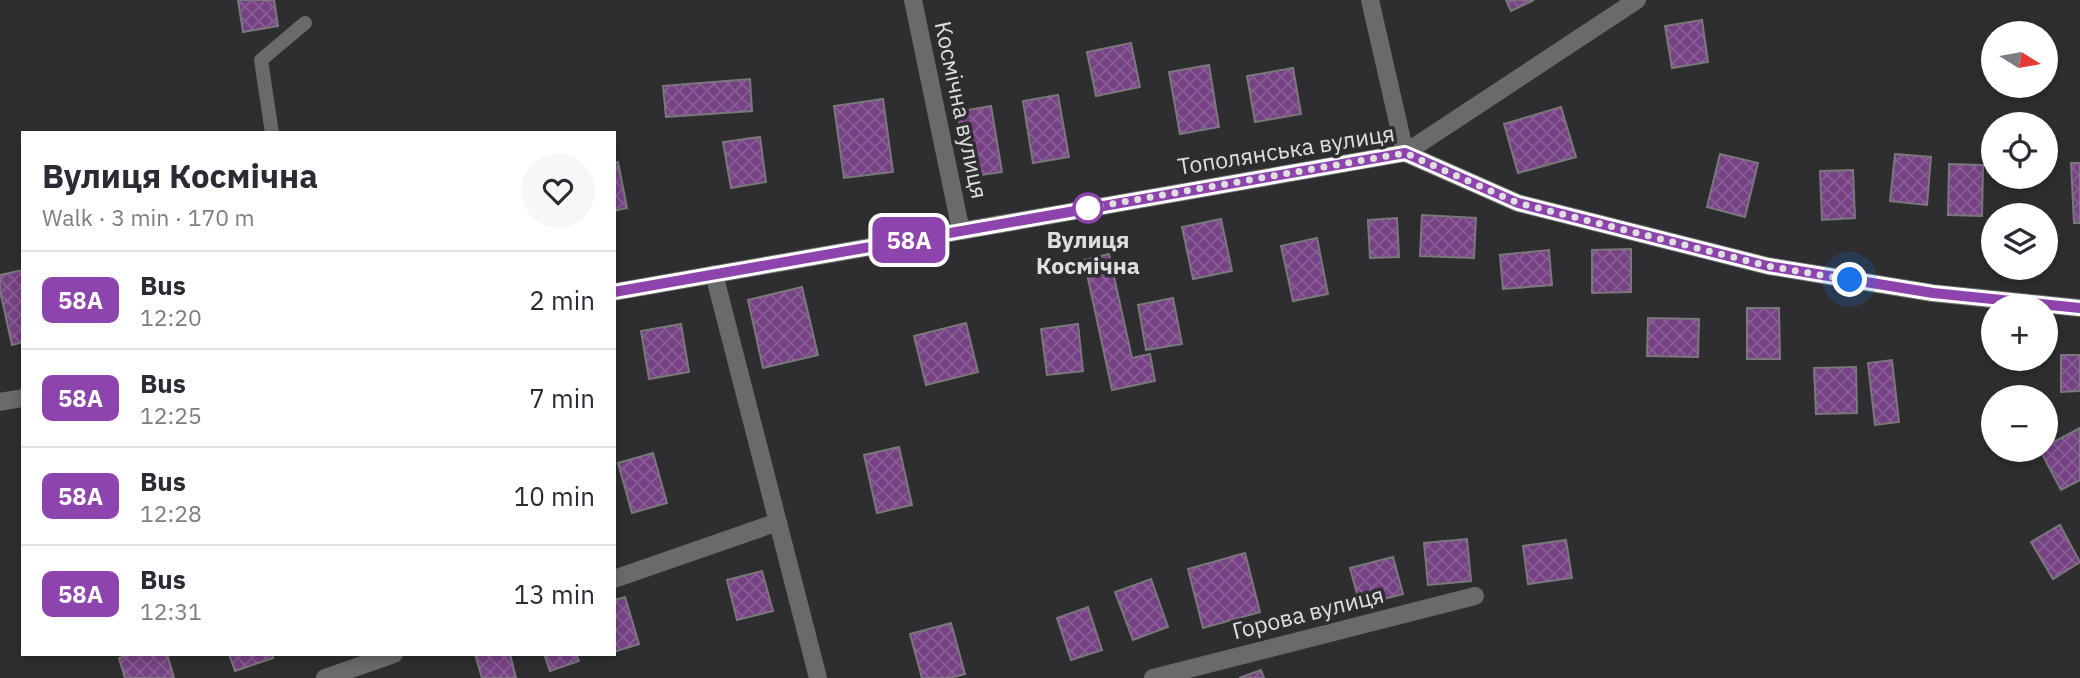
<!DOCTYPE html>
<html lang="en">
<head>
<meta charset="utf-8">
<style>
  :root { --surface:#fff; --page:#f7f7f7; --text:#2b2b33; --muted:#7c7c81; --line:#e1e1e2 }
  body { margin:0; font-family:"IBM Plex Sans",sans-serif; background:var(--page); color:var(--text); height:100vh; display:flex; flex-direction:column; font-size:26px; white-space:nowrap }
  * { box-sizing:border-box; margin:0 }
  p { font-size:23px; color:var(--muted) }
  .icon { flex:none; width:38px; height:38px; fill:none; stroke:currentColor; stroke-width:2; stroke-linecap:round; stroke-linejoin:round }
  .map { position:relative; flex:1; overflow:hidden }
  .sheet { position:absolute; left:21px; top:131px; width:595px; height:525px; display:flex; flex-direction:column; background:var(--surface); border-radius:0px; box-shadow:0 4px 10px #0003 }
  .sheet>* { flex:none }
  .badge { padding:0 14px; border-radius:10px; font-size:24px; line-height:46px }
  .needle { width:46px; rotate:101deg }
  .tools { position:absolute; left:1981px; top:21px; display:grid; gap:14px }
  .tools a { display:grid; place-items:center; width:77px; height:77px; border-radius:50%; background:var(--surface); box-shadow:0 4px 10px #0003; font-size:35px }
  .you { position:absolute; width:35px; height:35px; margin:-18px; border:5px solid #fff; border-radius:50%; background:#1a73e8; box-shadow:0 0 0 10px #1a73e833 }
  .map>.badge { position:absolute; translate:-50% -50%; box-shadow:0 0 0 4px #fff }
  .round { display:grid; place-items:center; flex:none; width:74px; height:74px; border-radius:37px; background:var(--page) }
  .summary { display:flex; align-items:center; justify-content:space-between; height:119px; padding:0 21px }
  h1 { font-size:33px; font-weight:800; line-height:52px }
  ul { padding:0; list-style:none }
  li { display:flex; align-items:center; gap:21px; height:98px; padding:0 21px; border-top:2px solid var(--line) }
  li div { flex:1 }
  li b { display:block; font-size:26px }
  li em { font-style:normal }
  li .badge { min-width:77px; font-weight:700; text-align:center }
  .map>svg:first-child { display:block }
  .building { fill:url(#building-cross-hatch); stroke:#7a787a; stroke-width:2 }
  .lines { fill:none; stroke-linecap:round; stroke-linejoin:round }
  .service { stroke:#6b6a6b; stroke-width:14 }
  .minor { stroke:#6b6a6b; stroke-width:18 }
  .tertiary { stroke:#6b6a6b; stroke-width:18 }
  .line-casing { stroke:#fff; stroke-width:16 }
  .line { stroke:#8e44ad; stroke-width:10 }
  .walk { stroke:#e0dfe0; stroke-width:7; stroke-dasharray:0 12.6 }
  .stop-dot { fill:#fff; stroke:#8e44ad; stroke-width:3.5 }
  .labels { text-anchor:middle; stroke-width:7; stroke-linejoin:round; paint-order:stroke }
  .street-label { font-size:23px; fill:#e0dfe0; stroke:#2e2d2f }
  .stop-label { font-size:23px; font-weight:bold; fill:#e0dfe0; stroke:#2e2d2f }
</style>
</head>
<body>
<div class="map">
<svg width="2080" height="678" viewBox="0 0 2080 678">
  <defs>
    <pattern id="building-cross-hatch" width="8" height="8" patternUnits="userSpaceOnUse" patternTransform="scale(1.75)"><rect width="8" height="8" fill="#764284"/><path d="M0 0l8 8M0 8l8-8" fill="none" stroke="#895d95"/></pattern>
  </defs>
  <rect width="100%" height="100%" fill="#2e2d2f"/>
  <path class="building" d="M238,0h36l4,26 -35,6z
    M1506,0h28l-23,11z
    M1702,20l6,42 -36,6 -7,-42z
    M1131,43l9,44 -44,9 -9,-44z
    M1209,65l10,62 -39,7 -11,-62z
    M1293,68l8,46 -46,8 -8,-46z
    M750,79l2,32 -86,6 -3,-31z
    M1058,95l11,62 -36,6 -10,-62z
    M883,99l10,73 -49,6 -10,-72z
    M991,106l11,66 -34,5 -11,-65z
    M1561,107l15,50 -58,16 -14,-49z
    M760,137l6,45 -35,6 -8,-46z
    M1720,154l38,9 -13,54 -38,-10z
    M1895,154l36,3 -4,48 -37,-4z
    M618,162l9,46 -13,3v-48z
    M2071,163h9v60h-6z
    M1949,164l34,1 -1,51 -34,-1z
    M1853,170l2,48 -33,2 -2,-49z
    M1422,215l54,3 -2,40 -54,-2z
    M1397,218l2,39 -29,1 -2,-38z
    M1221,219l11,52 -39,8 -11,-52z
    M1317,238l11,56 -35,7 -12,-55z
    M1631,249v43l-39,1v-43z
    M1549,250l3,35 -49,4 -3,-34z
    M1109,254l23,104 18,-4 5,27 -43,9 -28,-130z
    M23,270v72l-11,3 -12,-54v-16z
    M802,287l16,68 -55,13 -15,-68z
    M1173,298l9,46 -36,6 -8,-45z
    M1747,308h32l1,51h-33z
    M1648,318l51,1 -1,38 -51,-1z
    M966,323l12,49 -52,13 -12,-49z
    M681,324l8,48 -40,7 -8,-48z
    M1078,324l5,47 -36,4 -6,-46z
    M2061,355h19v36l-19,1z
    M1892,360l7,62 -24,3 -7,-62z
    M1856,367l1,46 -41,1 -2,-46z
    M2080,428v52l-19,10 -21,-40h6v-4z
    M899,447l13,58 -35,8 -13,-58z
    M653,453l14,50 -35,10 -14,-50z
    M2060,525l20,37 -27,17 -22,-37z
    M1467,539l4,42 -43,4 -4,-42z
    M1566,540l6,38 -44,6 -5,-38z
    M1245,553l15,59 -57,16 -15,-59z
    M1393,557l10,37 -43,11 -10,-37z
    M762,571l11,40 -36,9 -10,-40z
    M1151,579l17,48 -35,13 -18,-48z
    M625,597l14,47 -25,8v-52z
    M1088,607l14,43 -31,10 -14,-42z
    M951,623l14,51 -16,4h-27l-12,-44z
    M130,654h37l7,24h-49l-6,-20z
    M229,654h43l1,4 -38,13z
    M475,654h35l6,24h-34z
    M544,654h32l3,7 -29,10z
    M1261,670l3,8h-25z"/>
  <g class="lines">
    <path class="service" d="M272,133l-11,-73 44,-37"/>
    <path class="minor" d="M913,0l48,231
      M1370,0l35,153 232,-153
      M714,274l104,404
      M614,579l164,-57
      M325,678l69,-24
      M1153,678l322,-82"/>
    <path class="tertiary" d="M614,292l791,-139 113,50 250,63 164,27 148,15
      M0,402l23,-4"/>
  </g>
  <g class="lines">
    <g class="line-casing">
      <path id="line" d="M614,292l791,-139 113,50 250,63 165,27 147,15"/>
    </g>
    <use href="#line" class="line"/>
    <path class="walk" d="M1088,208l317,-55 113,50 250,63 82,14"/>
  </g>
  <circle class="stop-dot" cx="1088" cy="208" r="14"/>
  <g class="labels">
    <g class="street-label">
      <text transform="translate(961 110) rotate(78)" y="8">Космічна вулиця</text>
      <text transform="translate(1286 150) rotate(-9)" y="8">Тополянська вулиця</text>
      <text transform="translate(1308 613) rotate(-14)" y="8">Горова вулиця</text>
    </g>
    <g class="stop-label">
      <text x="1088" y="248">Вулиця<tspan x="1088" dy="26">Космічна</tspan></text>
    </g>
  </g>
</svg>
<div class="tools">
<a><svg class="needle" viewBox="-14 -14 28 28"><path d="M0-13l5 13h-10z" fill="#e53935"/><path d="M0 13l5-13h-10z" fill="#7c7c81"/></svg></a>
<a><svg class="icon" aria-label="locate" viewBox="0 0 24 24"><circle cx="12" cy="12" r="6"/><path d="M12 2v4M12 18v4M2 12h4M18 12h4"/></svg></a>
<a><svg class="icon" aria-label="layers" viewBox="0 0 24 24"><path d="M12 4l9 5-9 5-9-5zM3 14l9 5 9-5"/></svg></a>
<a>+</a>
<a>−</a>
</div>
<div class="you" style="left:1850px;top:280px"></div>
<b class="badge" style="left:909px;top:240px;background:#8e44ad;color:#fff">58А</b>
<section class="sheet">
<div class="summary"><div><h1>Вулиця Космічна</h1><p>Walk · 3 min · 170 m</p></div><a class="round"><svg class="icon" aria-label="heart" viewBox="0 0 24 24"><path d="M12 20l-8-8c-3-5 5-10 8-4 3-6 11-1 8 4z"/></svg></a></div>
<ul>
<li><span class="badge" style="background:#8e44ad;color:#fff">58А</span><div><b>Bus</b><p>12:20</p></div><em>2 min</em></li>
<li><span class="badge" style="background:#8e44ad;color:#fff">58А</span><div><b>Bus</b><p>12:25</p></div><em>7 min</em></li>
<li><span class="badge" style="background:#8e44ad;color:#fff">58А</span><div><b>Bus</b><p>12:28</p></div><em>10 min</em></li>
<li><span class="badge" style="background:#8e44ad;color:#fff">58А</span><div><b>Bus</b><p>12:31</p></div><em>13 min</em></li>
</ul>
</section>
</div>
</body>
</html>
